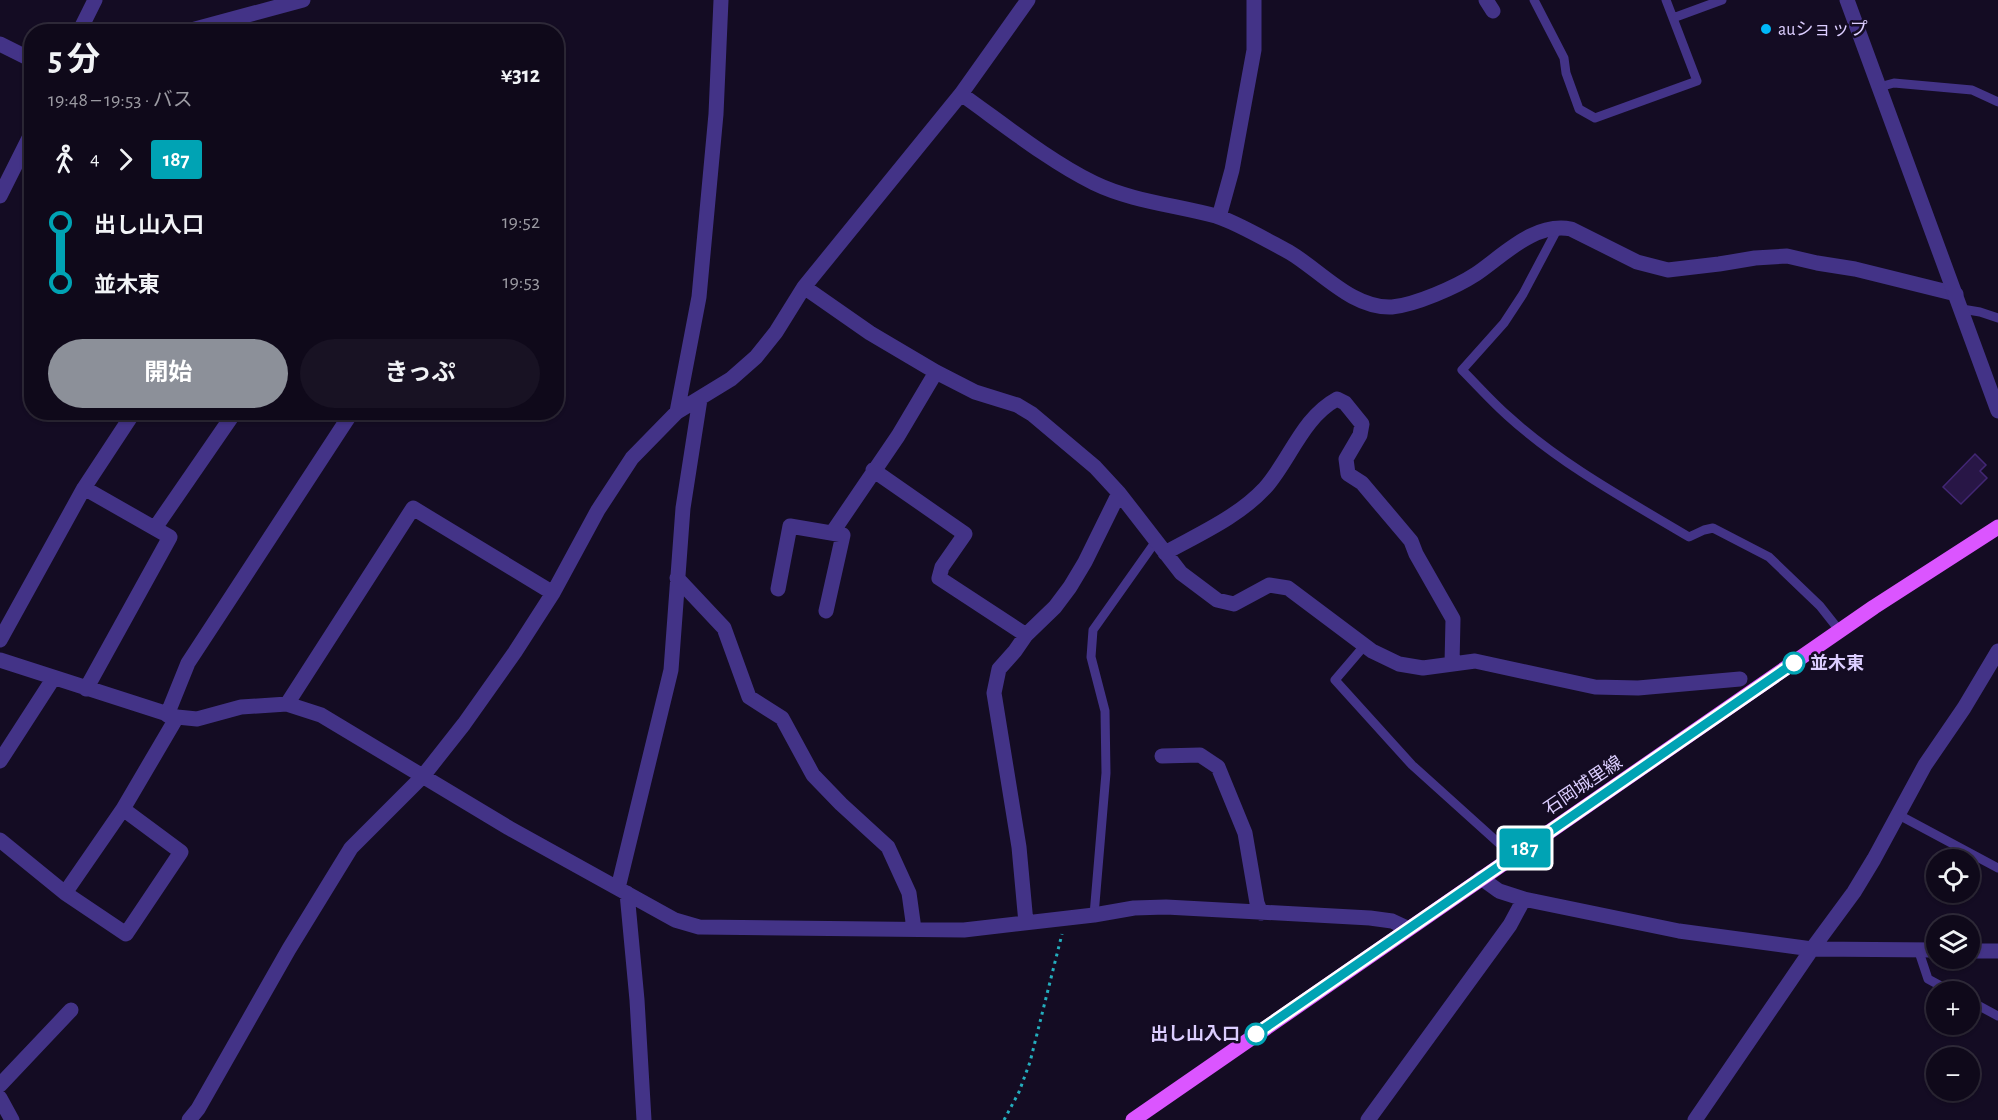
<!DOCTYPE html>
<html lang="ja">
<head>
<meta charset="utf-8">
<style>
  :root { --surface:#0f091a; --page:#181223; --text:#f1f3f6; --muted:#9b9aa2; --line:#2f2a39; --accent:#8c9099 }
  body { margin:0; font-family:"Alegreya Sans","Noto Sans JP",sans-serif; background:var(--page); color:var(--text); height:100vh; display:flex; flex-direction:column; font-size:22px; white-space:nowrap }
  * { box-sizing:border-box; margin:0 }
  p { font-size:20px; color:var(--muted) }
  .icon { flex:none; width:33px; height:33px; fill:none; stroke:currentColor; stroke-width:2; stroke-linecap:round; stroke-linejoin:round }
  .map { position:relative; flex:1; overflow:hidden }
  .sheet { position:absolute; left:24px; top:24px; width:540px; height:396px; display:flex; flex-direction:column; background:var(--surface); border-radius:24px; box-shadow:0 2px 4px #0004,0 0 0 2px var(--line) }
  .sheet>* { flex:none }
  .badge { padding:0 12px; border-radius:4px; font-size:21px; line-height:39px }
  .fabs { position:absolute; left:1926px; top:849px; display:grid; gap:12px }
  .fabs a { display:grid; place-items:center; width:54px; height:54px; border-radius:50%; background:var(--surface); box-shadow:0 2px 4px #0004,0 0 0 2px var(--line); font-size:30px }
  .map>.badge { position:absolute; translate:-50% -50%; box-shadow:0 0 0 3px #fff }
  .legs { display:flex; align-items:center; gap:9px; height:66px; padding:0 24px; font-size:20px }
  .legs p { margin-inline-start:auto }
  .summary { display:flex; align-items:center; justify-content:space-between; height:102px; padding:0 24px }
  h1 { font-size:33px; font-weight:700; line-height:45px }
  .cta { display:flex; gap:12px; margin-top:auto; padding:12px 24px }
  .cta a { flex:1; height:69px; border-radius:36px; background:var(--accent); color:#fff; font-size:24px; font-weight:700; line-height:69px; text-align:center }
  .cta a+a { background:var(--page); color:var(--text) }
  ul { padding:0 24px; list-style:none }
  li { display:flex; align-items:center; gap:21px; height:60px; font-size:22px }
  li i { display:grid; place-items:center; width:9px; height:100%; margin:0 8px; background:currentColor }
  li i::after { content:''; width:15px; height:15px; margin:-8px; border:4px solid; border-radius:50%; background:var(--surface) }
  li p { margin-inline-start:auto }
  li:first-child i { background:linear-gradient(#0000 50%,currentColor 0) }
  li:last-child i { background:linear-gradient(currentColor 50%,#0000 0) }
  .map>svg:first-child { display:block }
  .building { fill:#281646; stroke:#422674; stroke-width:1.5 }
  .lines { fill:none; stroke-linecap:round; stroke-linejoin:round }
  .path { stroke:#24aebe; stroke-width:3; stroke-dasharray:3 4.5; stroke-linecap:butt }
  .service { stroke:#433387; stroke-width:9 }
  .minor { stroke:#433387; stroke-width:15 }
  .tertiary { stroke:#433387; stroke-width:15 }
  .primary { stroke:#db55ff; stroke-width:15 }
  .line-1-casing { stroke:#fff; stroke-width:14 }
  .line-1 { stroke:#00a3b4; stroke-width:9 }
  .poi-dot { fill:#00b8f9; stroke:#140c23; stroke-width:2 }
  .stop-1-dot { fill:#fff; stroke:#00a3b4; stroke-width:3 }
  .labels { text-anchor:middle; stroke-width:5; stroke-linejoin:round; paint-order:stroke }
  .poi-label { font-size:18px; fill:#dcceff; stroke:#140c23; text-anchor:start }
  .stop-label { font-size:18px; font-weight:bold; fill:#dcceff; stroke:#140c23; text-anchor:start }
  .street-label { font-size:18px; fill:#dcceff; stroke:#140c23 }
</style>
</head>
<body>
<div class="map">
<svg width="1998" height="1120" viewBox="0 0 1998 1120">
  <rect width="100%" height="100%" fill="#140c23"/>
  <path class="building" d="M1975,454l11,11 -6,6 7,7 -26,26 -18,-17z"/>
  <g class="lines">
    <path class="path" d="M1004,1120l15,-28 11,-30 32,-128"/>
    <path class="service" d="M1534,0l30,58 2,15 13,36 16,9 102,-37 -31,-81
      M1673,18l49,-18
      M1879,87l15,-4 78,7 26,12
      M1559,226l-36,68 -19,29 -42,47c15,15 30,32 46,46 54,49 119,84 181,121l15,-7 9,-2 56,29 51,49 19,24
      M1962,309l18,3 18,6
      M1365,645l-30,35 77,85 101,91
      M1897,814l101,54
      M1094,915l12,-142 -1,-62 -14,-54 2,-27 63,-89
      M1918,949l10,30 24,13
      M1970,1001l28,15"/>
    <path class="minor" d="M1486,0l7,11
      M79,32l16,-32
      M184,32l119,-32
      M0,44l32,16
      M961,94c41,29 88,67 133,89 37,18 81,22 122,33 20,6 54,26 73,36 31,18 63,57 103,55 23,-2 64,-20 84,-33 28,-19 58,-52 95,-45l66,33 31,8 51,-6 36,-6 32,-2 30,7 38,6 101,25
      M0,196l32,-64
      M1219,217l13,-47 22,-120v-50
      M804,287l66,46 66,39 39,20 42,13 15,9 63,53 24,26 62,80 36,27 17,4 35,-19 19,3 84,63 27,13 24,4 52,-7 120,26 43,1 102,-9
      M677,412l22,-115 17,-183 5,-114
      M873,470l92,64 -23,33 -3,11 87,57
      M84,488l50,-76
      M155,528l80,-116
      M832,533l66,-97 38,-64
      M1165,553c34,-19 73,-36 100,-65 25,-28 37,-70 72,-89l8,4 17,21 -2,11 -14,24 2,15 14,9 49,58 5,13 37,65 -1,45
      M677,578l47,50 25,69 33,21 31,57 28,29 47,43 21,46 5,36
      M778,589l12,-63 53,9 -17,76
      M0,640l84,-152 86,49 -84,152
      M0,660l177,57 20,2 44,-12 46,-3 34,11 188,113 166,92 24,7 265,3 130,-15 40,-7 32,-1 204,11 22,3 15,7
      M287,704l126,-196 140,85
      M167,715l21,-52 164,-251
      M1162,756l38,-1 18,12 27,66 12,70 4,10
      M0,761l53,-82
      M0,840l65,53 61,41 55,-82 -58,-43
      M1481,878l18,13 25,8 155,32 133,18 124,1
      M618,888l53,-218 12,-162 17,-109
      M65,893l58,-84 54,-92
      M627,893l10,107 7,120
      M1026,923l-7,-76 -25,-154 5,-24 16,-18 11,-16 29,-28 15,-20 15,-25 34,-69
      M1970,951h28
      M0,1085l71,-75
      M0,1098l12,22
      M189,1120l9,-11 91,-160 62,-101 72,-72 41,-52 51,-72 38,-59 45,-83 34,-52 45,-46 54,-33 25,-22 20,-25 28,-45 157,-193 67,-94
      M1368,1120l142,-195 14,-26
      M1695,1120l117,-171 42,-57 20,-33 51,-94 39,-57 34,-57"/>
    <path class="tertiary" d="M1847,0l151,411"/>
    <path class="primary" d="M1133,1120l741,-513 124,-80"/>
  </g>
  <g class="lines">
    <g class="line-1-casing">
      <path id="line-1" d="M1256,1034l538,-371"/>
    </g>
    <use href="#line-1" class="line-1"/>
  </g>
  <circle class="poi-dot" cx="1766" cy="29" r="6"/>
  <g class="stop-1-dot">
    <circle cx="1794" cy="663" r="10"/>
    <circle cx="1256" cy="1034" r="10"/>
  </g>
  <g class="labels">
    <g class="poi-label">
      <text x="1778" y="35">auショップ</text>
    </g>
    <g class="stop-label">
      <text x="1810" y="669">並木東</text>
      <text x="1240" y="1040" text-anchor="end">出し山入口</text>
    </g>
    <g class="street-label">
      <text transform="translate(1583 785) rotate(-34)" y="6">石岡城里線</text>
    </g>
  </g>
</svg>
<div class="fabs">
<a><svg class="icon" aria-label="locate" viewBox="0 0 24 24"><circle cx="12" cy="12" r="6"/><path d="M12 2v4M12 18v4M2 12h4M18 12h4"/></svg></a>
<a><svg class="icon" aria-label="layers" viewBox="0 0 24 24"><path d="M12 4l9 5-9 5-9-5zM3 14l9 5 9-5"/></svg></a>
<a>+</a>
<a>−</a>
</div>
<b class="badge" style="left:1525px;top:848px;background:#00a3b4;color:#fff">187</b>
<section class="sheet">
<div class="summary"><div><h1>5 分</h1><p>19:48 – 19:53 · バス</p></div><b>¥312</b></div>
<div class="legs"><svg class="icon" aria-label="walk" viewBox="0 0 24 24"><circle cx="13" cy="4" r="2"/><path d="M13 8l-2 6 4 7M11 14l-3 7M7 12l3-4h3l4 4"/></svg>4<svg class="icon" aria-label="forward" viewBox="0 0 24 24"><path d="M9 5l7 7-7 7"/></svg><b class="badge" style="background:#00a3b4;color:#fff">187</b></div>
<ul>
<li><i style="color:#00a3b4"></i><b>出し山入口</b><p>19:52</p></li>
<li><i style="color:#00a3b4"></i><b>並木東</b><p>19:53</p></li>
</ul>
<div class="cta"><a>開始</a><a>きっぷ</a></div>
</section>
</div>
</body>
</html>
